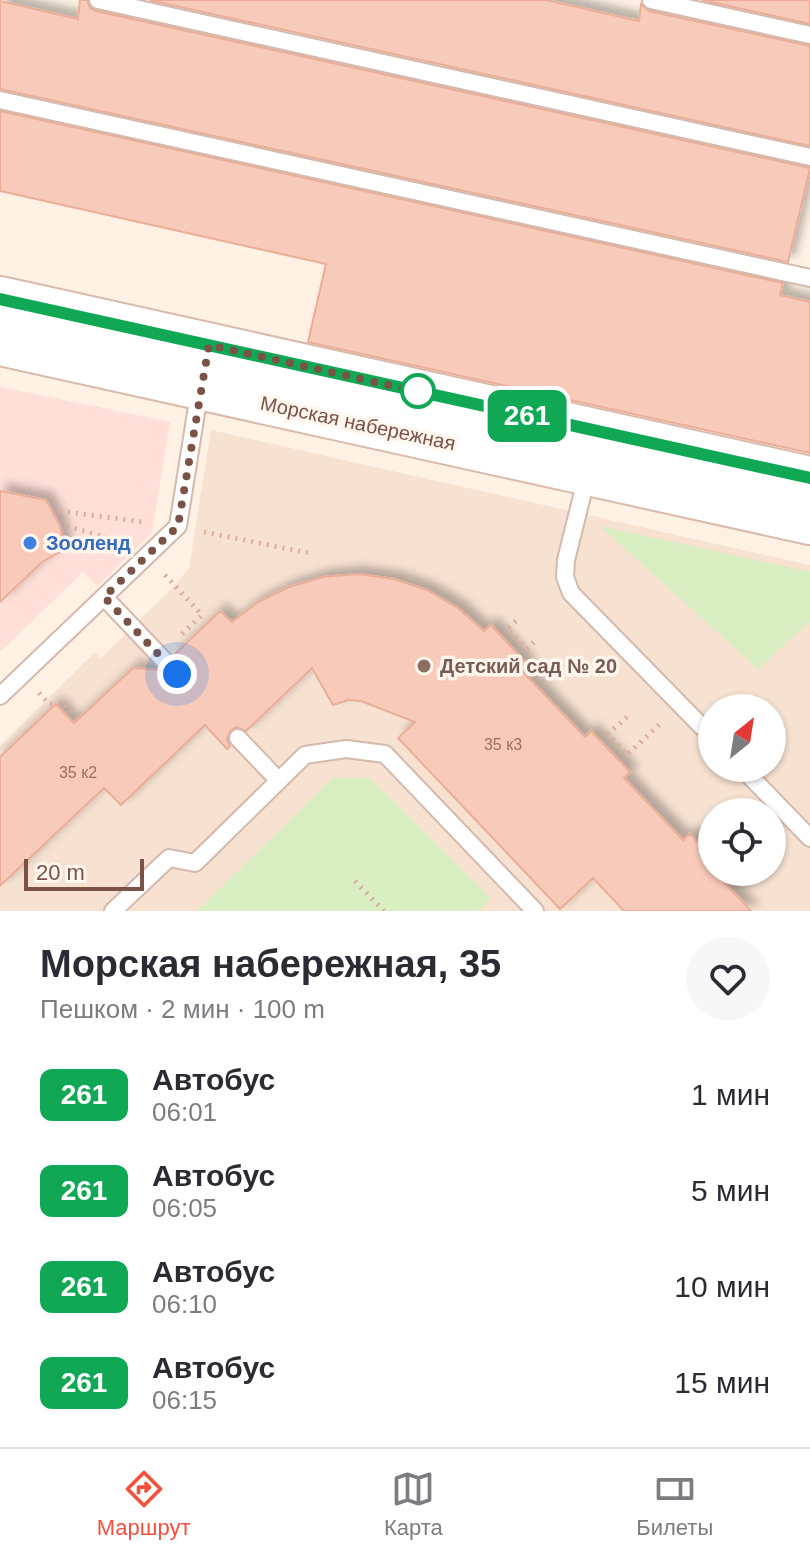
<!DOCTYPE html>
<html lang="ru">
<head>
<meta charset="utf-8">
<style>
  :root { --surface:#fff; --page:#f7f7f7; --text:#2b2b33; --muted:#7c7c81; --line:#e1e1e2; --accent:#f54f3d }
  body { margin:0; font-family:Arial,sans-serif; background:var(--page); color:var(--text); height:100vh; display:flex; flex-direction:column; font-size:30px; white-space:nowrap }
  * { box-sizing:border-box; margin:0 }
  p { font-size:26px; color:var(--muted) }
  .icon { flex:none; width:44px; height:44px; fill:none; stroke:currentColor; stroke-width:2; stroke-linecap:round; stroke-linejoin:round }
  .map { position:relative; height:911px; overflow:hidden }
  .drawer { display:flex; flex-direction:column; background:var(--surface); flex:1 }
  .drawer>* { flex:none }
  .badge { padding:0 16px; border-radius:12px; font-size:28px; line-height:52px }
  .needle { width:52px; rotate:30deg }
  .buttons { position:absolute; left:698px; top:694px; display:grid; gap:16px }
  .buttons a { display:grid; place-items:center; width:88px; height:88px; border-radius:50%; background:var(--surface); box-shadow:0 2px 6px #0004; font-size:40px }
  .scale { position:absolute; left:24px; bottom:20px; width:120px; box-sizing:border-box; padding-left:8px; border:4px solid #7a5246; border-top:0; font-size:22px; line-height:28px; white-space:nowrap; color:#7a5246; -webkit-text-stroke:6px #fff6ed; paint-order:stroke }
  .you { position:absolute; width:40px; height:40px; margin:-20px; border:6px solid #fff; border-radius:50%; background:#1a73e8; box-shadow:0 0 0 12px #1a73e833 }
  .map>.badge { position:absolute; translate:-50% -50%; box-shadow:0 0 0 4px #fff }
  .round { display:grid; place-items:center; flex:none; width:84px; height:84px; border-radius:42px; background:var(--page) }
  .headline { display:flex; align-items:center; justify-content:space-between; height:136px; padding:0 40px }
  h1 { font-size:38px; font-weight:800; line-height:60px }
  ul { padding:0; list-style:none }
  li { display:flex; align-items:center; gap:24px; height:96px; padding:0 40px }
  li div { flex:1 }
  li b { display:block; font-size:30px }
  li em { font-style:normal }
  li .badge { min-width:88px; font-weight:700; text-align:center }
  .menu { display:flex; justify-content:space-around; align-items:center; height:112px; border-top:2px solid var(--line); background:var(--surface); font-size:22px; color:var(--muted) }
  .menu a { display:grid; justify-items:center; gap:4px }
  .menu .selected { color:var(--accent) }
  .map>svg:first-child { display:block }
  .residential { fill:#f7e2d2; fill-rule:evenodd }
  .commercial { fill:#ffdfd8 }
  .green { fill:#d9eec1 }
  .building { fill:#f7cab9; stroke:#ebad97; stroke-width:2; filter:url(#shadow) }
  .lines { fill:none; stroke-linecap:round; stroke-linejoin:round }
  .lane-casing { stroke:#d4b9ac; stroke-width:20 }
  .secondary-casing { stroke:#dabaab; stroke-width:48 }
  .path { stroke:#dcad9b; stroke-width:5; stroke-dasharray:2 6; stroke-linecap:butt }
  .lane { stroke:#fff; stroke-width:16 }
  .secondary { stroke:#fff; stroke-width:44 }
  .line-casing { stroke:#fff; stroke-width:18 }
  .line { stroke:#10a855; stroke-width:12 }
  .walk { stroke:#7a5246; stroke-width:8; stroke-dasharray:0 14.4 }
  .stop-dot { fill:#fff; stroke:#10a855; stroke-width:4 }
  .shop-dot { fill:#3f7fe0; stroke:#fff6ed; stroke-width:3 }
  .education-dot { fill:#8d6e63; stroke:#fff6ed; stroke-width:3 }
  .labels { text-anchor:middle; stroke-width:7; stroke-linejoin:round; paint-order:stroke }
  .number-label { font-size:16px; fill:#997063 }
  .street-label { font-size:20px; fill:#7a5246; stroke:#fff6ed }
  .shop-label { font-size:20px; font-weight:bold; fill:#366cbe; stroke:#fff6ed; text-anchor:start }
  .education-label { font-size:20px; font-weight:bold; fill:#785e54; stroke:#fff6ed; text-anchor:start }
</style>
</head>
<body>
<div class="map">
<svg width="810" height="911" viewBox="0 0 810 911">
  <defs>
    <filter id="shadow"><feDropShadow dx="7" dy="-7" stdDeviation="4" flood-color="#0004"/></filter>
  </defs>
  <rect width="100%" height="100%" fill="#fff1e4"/>
  <path class="residential" d="M211,430l599,135v346h-810v-165l95,-94 6,6 72,-71 16,-19zM712,708h60v60h-60zM712,812h60v60h-60z"/>
  <path class="commercial" d="M0,387l170,35 -18,111 -55,53 -14,-14 -83,80z"/>
  <path class="green" d="M600,526l210,46v49l-52,48z
    M333,778h37l121,120 -12,13h-282z"/>
  <path class="building" d="M80,0h7l3,8 6,3 714,157 -22,94 -788,-173v-88l78,18z
    M149,0h397l93,21 2,-17 8,7 161,35v100z
    M702,0h108v24z
    M0,111l783,172 -3,12 30,7v151l-502,-111 18,-78 -326,-73z
    M0,491l46,9 14,26 5,23 -23,13 -42,40z
    M358,574l36,5 33,11 31,18 26,23 7,-6 38,41 -6,6 62,65 6,-6 39,41 -6,6 59,62 7,-6 22,24v14h14l3,3 -6,6 28,30h-127l-31,-33 -33,31 -162,-171 17,-16 -54,-21 -13,-1 -15,5 -21,-37 -66,63 -10,-4 -6,4 -3,9 3,6 -3,3 -22,-24 -84,80 -17,-17 -104,98v-129l56,-53 18,19 59,-55 25,2 12,12 10,2 5,-3 3,-9 -14,-17 46,-44 12,11 26,-20 31,-15 34,-10z"/>
  <g class="lines">
    <g class="lane-casing">
      <path id="lane" d="M98,0l712,157
        M651,0l159,35
        M0,100l810,178
        M587,476l-21,84 -1,17 6,16 141,144
        M104,597l73,77
        M0,696l178,-170 22,-138
        M238,738l41,43
        M742,768l68,70
        M113,911l56,-53 26,5 110,-108 41,-6 39,5 150,157"/>
    </g>
    <g class="secondary-casing">
      <path id="secondary" d="M0,299l810,180
        M0,343l810,179"/>
    </g>
    <path class="path" d="M60,511l83,11
      M67,526l53,16
      M204,532l105,21
      M165,575l37,40 -20,19 -3,-3
      M516,621l-9,8 20,20 8,-8
      M39,693l10,11 15,-1 15,16
      M627,717l-19,17 19,21 33,-31
      M712,833l-6,5 6,6
      M355,881l29,30"/>
    <use href="#lane" class="lane"/>
    <use href="#secondary" class="secondary"/>
  </g>
  <g class="lines">
    <g class="line-casing">
      <path id="line" d="M0,299l810,179"/>
    </g>
    <use href="#line" class="line"/>
    <path class="walk" d="M177,674l-73,-77 74,-71 31,-181 215,48 -6,-2"/>
  </g>
  <circle class="stop-dot" cx="418" cy="391" r="16"/>
  <circle class="shop-dot" cx="30" cy="543" r="8"/>
  <circle class="education-dot" cx="424" cy="666" r="8"/>
  <g class="labels">
    <g class="number-label">
      <text x="503" y="750">35 к3</text>
      <text x="78" y="778">35 к2</text>
    </g>
    <g class="street-label">
      <text transform="translate(358 423) rotate(12)" y="7">Морская набережная</text>
    </g>
    <g class="shop-label">
      <text x="46" y="550">Зооленд</text>
    </g>
    <g class="education-label">
      <text x="440" y="673">Детский сад № 20</text>
    </g>
  </g>
</svg>
<div class="buttons">
<a><svg class="needle" viewBox="-14 -14 28 28"><path d="M0-13l5 13h-10z" fill="#e53935"/><path d="M0 13l5-13h-10z" fill="#7c7c81"/></svg></a>
<a><svg class="icon" aria-label="locate" viewBox="0 0 24 24"><circle cx="12" cy="12" r="6"/><path d="M12 2v4M12 18v4M2 12h4M18 12h4"/></svg></a>
</div>
<div class="scale">20 m</div>
<div class="you" style="left:177px;top:674px"></div>
<b class="badge" style="left:527px;top:416px;background:#10a855;color:#fff">261</b>
</div>
<section class="drawer">
<div class="headline"><div><h1>Морская набережная, 35</h1><p>Пешком · 2 мин · 100 m</p></div><a class="round"><svg class="icon" aria-label="heart" viewBox="0 0 24 24"><path d="M12 20l-8-8c-3-5 5-10 8-4 3-6 11-1 8 4z"/></svg></a></div>
<ul>
<li><span class="badge" style="background:#10a855;color:#fff">261</span><div><b>Автобус</b><p>06:01</p></div><em>1 мин</em></li>
<li><span class="badge" style="background:#10a855;color:#fff">261</span><div><b>Автобус</b><p>06:05</p></div><em>5 мин</em></li>
<li><span class="badge" style="background:#10a855;color:#fff">261</span><div><b>Автобус</b><p>06:10</p></div><em>10 мин</em></li>
<li><span class="badge" style="background:#10a855;color:#fff">261</span><div><b>Автобус</b><p>06:15</p></div><em>15 мин</em></li>
</ul>
</section>
<nav class="menu">
<a class="selected"><svg class="icon" aria-label="directions" viewBox="0 0 24 24"><path d="M12 3l9 9-9 9-9-9zM9 14v-3h6M13 9l2 2-2 2"/></svg>Маршрут</a>
<a><svg class="icon" aria-label="map" viewBox="0 0 24 24"><path d="M3 6l6-2 6 2 6-2v14l-6 2-6-2-6 2zM9 4v14M15 6v14"/></svg>Карта</a>
<a><svg class="icon" aria-label="tickets" viewBox="0 0 24 24"><path d="M3 7h18v10H3zM15 7v10"/></svg>Билеты</a>
</nav>
</body>
</html>
